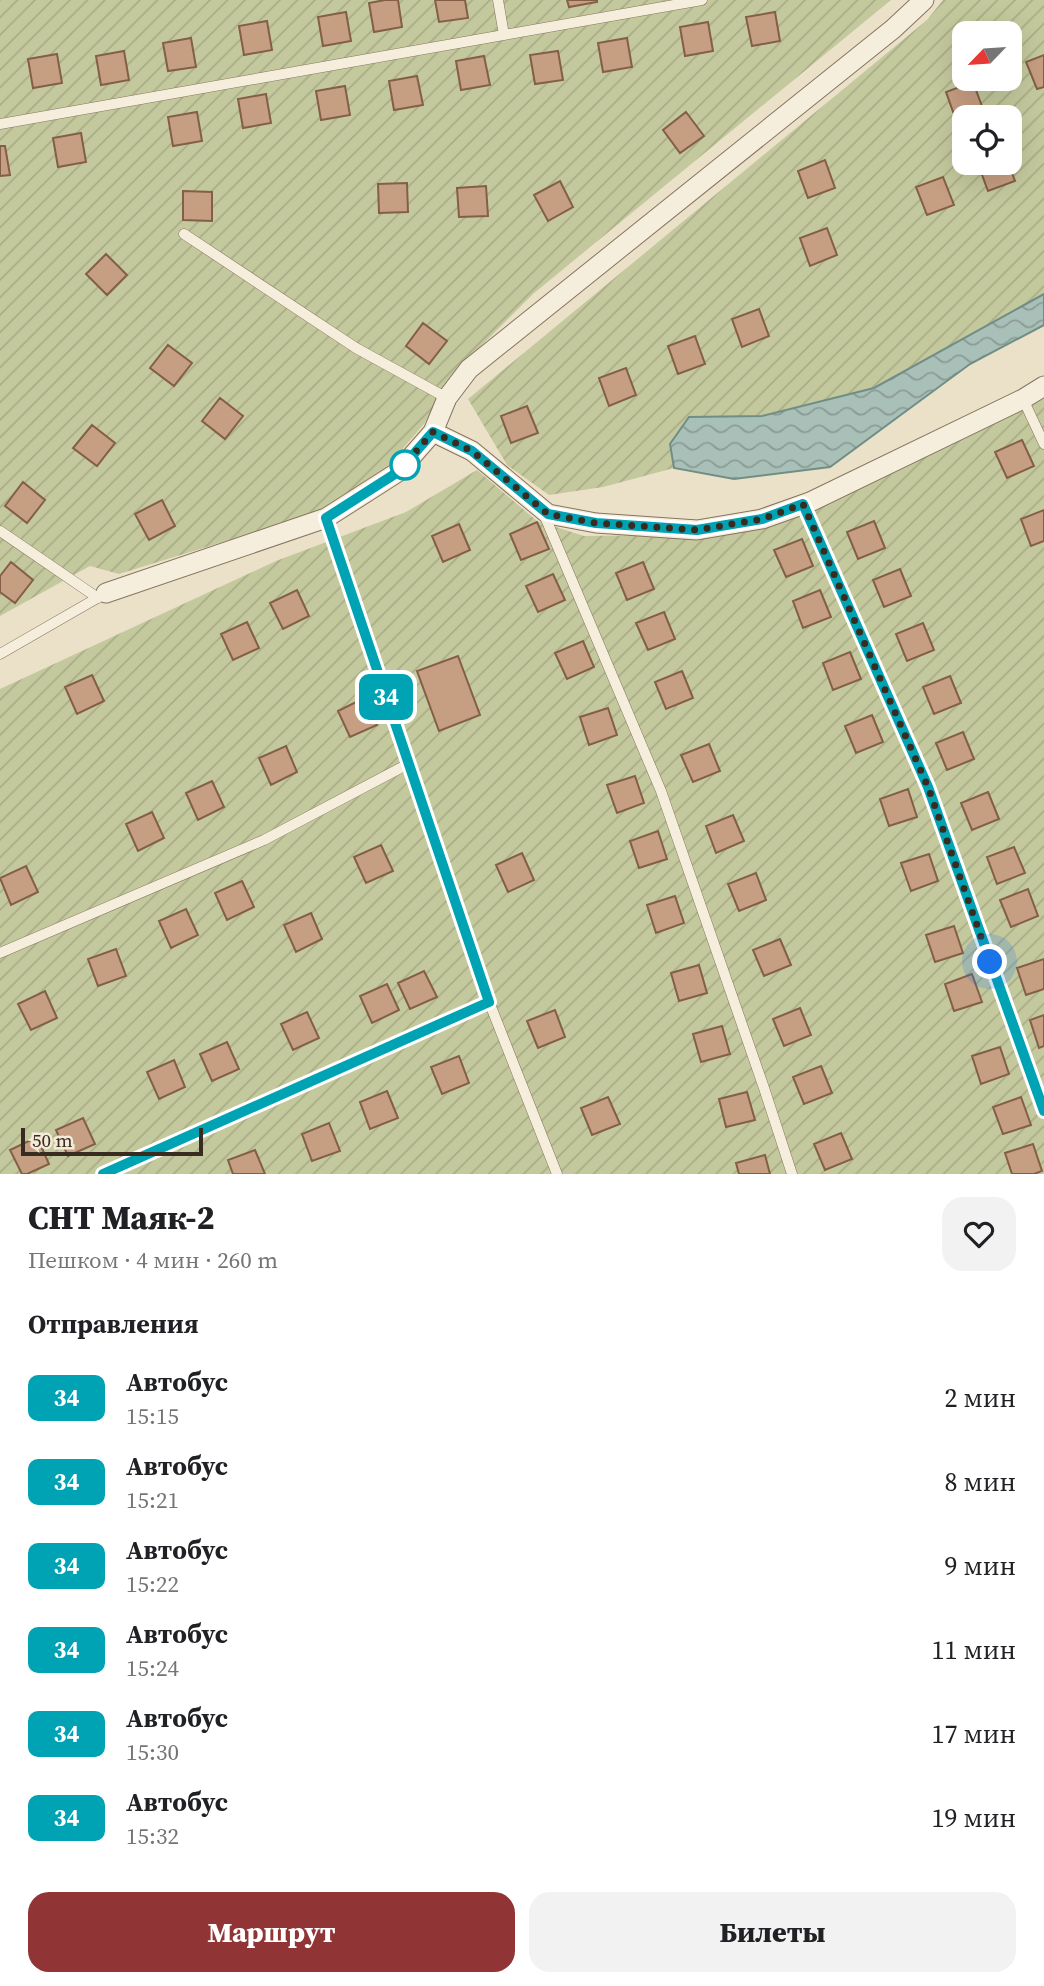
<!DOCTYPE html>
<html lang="ru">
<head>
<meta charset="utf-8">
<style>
  :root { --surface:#fff; --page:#f2f2f2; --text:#202124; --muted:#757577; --accent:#903435 }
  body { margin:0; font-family:"Source Serif 4",serif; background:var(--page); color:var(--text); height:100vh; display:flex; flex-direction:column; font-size:26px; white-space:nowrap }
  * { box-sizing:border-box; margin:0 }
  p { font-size:23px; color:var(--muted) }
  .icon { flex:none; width:38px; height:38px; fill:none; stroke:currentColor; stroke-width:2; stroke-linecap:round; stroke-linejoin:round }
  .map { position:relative; height:1174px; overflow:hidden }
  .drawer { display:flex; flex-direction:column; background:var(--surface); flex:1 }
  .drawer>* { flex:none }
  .badge { padding:0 14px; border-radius:10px; font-size:24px; line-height:46px }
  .needle { width:46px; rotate:245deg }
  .buttons { position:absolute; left:952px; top:21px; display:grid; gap:14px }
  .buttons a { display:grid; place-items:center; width:70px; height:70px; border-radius:14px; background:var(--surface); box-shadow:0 7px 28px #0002; font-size:35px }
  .scale { position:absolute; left:21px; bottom:18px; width:182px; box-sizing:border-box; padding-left:7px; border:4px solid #382c21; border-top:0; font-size:19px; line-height:24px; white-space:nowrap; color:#382c21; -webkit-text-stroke:5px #f3ebd8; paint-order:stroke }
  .you { position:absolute; width:35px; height:35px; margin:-18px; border:5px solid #fff; border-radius:50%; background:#1a73e8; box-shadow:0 0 0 10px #1a73e833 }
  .map>.badge { position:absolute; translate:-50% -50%; box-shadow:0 0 0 4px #fff }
  h2 { padding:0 28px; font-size:26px; line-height:63px }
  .round { display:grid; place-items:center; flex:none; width:74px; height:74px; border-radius:21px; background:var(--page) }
  .overview { display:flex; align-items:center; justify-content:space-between; height:119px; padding:0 28px }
  h1 { font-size:33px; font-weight:800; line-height:52px }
  .primary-button { display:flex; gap:14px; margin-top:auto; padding:14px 28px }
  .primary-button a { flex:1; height:80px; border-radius:21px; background:var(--accent); color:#fff; font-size:28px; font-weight:800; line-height:80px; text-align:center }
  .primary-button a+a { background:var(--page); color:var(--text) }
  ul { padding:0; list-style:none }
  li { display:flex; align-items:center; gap:21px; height:84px; padding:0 28px }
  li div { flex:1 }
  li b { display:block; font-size:26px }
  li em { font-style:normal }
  li .badge { min-width:77px; font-weight:700; text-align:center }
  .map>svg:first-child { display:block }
  .garden { fill:url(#garden-furrows); fill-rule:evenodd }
  .water { fill:url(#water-waves); stroke:#708e86; stroke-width:2 }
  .building { fill:#c69e82; stroke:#835f47; stroke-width:2 }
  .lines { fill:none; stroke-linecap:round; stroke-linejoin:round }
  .lane-casing { stroke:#86745f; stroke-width:11 }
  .street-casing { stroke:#86745f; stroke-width:21 }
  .lane { stroke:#f6eedc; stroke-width:10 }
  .street { stroke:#f6eedc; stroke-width:19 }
  .line-casing { stroke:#fff; stroke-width:16 }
  .line { stroke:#00a3b4; stroke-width:10 }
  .walk { stroke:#382c21; stroke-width:7; stroke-dasharray:0 12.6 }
  .stop-dot { fill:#fff; stroke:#00a3b4; stroke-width:3.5 }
</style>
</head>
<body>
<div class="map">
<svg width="1044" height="1174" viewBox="0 0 1044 1174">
  <defs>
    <pattern id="garden-furrows" width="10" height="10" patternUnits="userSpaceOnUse" patternTransform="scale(1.75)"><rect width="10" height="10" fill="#c4c99d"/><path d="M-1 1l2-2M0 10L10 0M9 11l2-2" fill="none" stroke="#a9ad87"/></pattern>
    <pattern id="water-waves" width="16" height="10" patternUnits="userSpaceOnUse" patternTransform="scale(1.75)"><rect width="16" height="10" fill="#a9c0b9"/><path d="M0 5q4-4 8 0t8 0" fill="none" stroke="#8b9c96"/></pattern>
  </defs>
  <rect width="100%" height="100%" fill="#ebe1c9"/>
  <path class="garden" d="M0,0h891l-358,294 -82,82 -27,48 -43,50 -64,39 -198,61 -29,-8 -90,50z
    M943,0h101v294l-170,94 -112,28 -73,1 -19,27 4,24 -71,19 -54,8 -42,-30 -39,-66 459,-379zM964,33h46v46h-46zM964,117h46v46h-46z
    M1044,396v778h-1044v-485l276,-128 130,-49 71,-42 60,51 47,15 142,-2z"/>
  <path class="water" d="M1044,294v31l-74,39 -140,103 -96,12 -60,-11 -4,-24 19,-27 73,-1 112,-28z"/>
  <path class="building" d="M385,0h13l4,27 -28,5 -5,-29z
    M435,0h30l3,18 -29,4z
    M567,0h30v2l-28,5z
    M346,12l5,29 -28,5 -5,-29z
    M775,12l5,29 -28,5 -6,-29z
    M267,21l5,29 -28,5 -5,-29z
    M708,22l5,29 -28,5 -5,-29z
    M191,38l5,29 -28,4 -5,-28z
    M627,38l5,29 -29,5 -5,-29z
    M124,51l5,29 -28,5 -5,-29z
    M558,51l5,29 -28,4 -5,-29z
    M57,54l5,29 -29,5 -5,-29z
    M1044,55v32l-7,2 -11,-27z
    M484,56l6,29 -29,5 -5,-29z
    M417,76l6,29 -29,5 -5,-29z
    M973,82l10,27 -27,11 -10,-28z
    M345,86l5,29 -29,5 -5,-29z
    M266,94l5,29 -28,5 -5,-29z
    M197,112l5,29 -29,5 -5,-29z
    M686,112l18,24 -24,17 -17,-23z
    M81,133l5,29 -28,5 -5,-29z
    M0,146h5l5,29 -10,1z
    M825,160l10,28 -27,10 -10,-27z
    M981,163h27l7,18 -27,10 -10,-27z
    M943,177l11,28 -27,10 -11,-28z
    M560,181l13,26 -25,14 -14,-26z
    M407,183l1,29 -29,1 -1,-29z
    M486,186l2,30 -29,1 -2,-29z
    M183,191l29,1v29l-29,-1z
    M827,228l10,27 -27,11 -10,-28z
    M106,254l21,21 -20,20 -21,-21z
    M759,309l10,27 -27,11 -10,-28z
    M423,323l24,18 -18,23 -23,-18z
    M695,336l10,28 -27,10 -10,-28z
    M168,345l24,18 -18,23 -24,-18z
    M626,368l10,27 -27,11 -10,-28z
    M220,398l23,18 -18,23 -23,-18z
    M527,406l11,27 -27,10 -10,-27z
    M92,425l23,18 -18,23 -24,-18z
    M1022,440l12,26 -27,12 -12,-26z
    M23,482l22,18 -18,23 -22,-17z
    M162,500l13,26 -26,14 -14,-26z
    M1044,510v31l-13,5 -10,-27z
    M874,521l11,27 -27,11 -11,-27z
    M537,522l12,27 -28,11 -11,-26z
    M459,524l11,26 -27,12 -11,-26z
    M802,539l11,27 -27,11 -12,-27z
    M11,562l22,18 -18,23 -15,-11v-16z
    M643,562l11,27 -27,11 -11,-27z
    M900,569l11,27 -27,11 -11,-27z
    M553,574l12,26 -27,12 -12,-26z
    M297,590l12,26 -26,13 -13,-26z
    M820,590l11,27 -28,11 -10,-27z
    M664,612l11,27 -27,11 -12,-27z
    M247,622l12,26 -26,12 -12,-26z
    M923,623l11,27 -27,11 -11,-27z
    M583,641l11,26 -27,12 -12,-26z
    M850,652l11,27 -28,11 -10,-27z
    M458,656l22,59 -41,16 -22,-60z
    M682,671l11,27 -27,11 -11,-27z
    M92,675l12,26 -27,13 -12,-27z
    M950,676l11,27 -27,11 -11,-27z
    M364,698l13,27 -27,12 -12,-26z
    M608,708l9,27 -28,10 -9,-28z
    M872,715l11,27 -27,11 -11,-27z
    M963,732l11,27 -27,11 -11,-27z
    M709,744l11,27 -27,11 -12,-27z
    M286,746l11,26 -26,13 -12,-27z
    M635,776l9,27 -27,10 -10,-28z
    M212,781l12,26 -26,13 -12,-27z
    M908,789l9,28 -28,9 -9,-27z
    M988,792l11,27 -27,11 -11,-27z
    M152,812l12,26 -26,13 -12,-27z
    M733,815l11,26 -28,12 -10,-27z
    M658,831l9,28 -28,9 -9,-27z
    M381,845l12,26 -27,12 -12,-26z
    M1014,847l11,26 -28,11 -10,-27z
    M522,853l12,27 -26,12 -12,-27z
    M929,854l9,27 -27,10 -10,-28z
    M26,866l12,26 -27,13 -11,-27z
    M756,873l10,27 -27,11 -11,-27z
    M242,881l12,26 -27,13 -12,-27z
    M1028,889l10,27 -27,11 -11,-27z
    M675,896l9,27 -28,10 -9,-28z
    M186,909l12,26 -27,13 -12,-27z
    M311,913l11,26 -26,13 -12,-27z
    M954,926l9,27 -28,9 -9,-27z
    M780,939l11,26 -27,11 -11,-26z
    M116,949l10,27 -28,10 -10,-27z
    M1044,959v30l-18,6 -9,-27z
    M699,965l8,28 -28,8 -8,-28z
    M424,971l13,26 -27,12 -12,-26z
    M972,974l10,28 -28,9 -9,-27z
    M387,984l12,26 -27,13 -12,-27z
    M45,991l12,27 -26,12 -13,-26z
    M800,1008l11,27 -27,11 -11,-27z
    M555,1010l10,27 -27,11 -11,-27z
    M307,1012l12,26 -26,12 -12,-26z
    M1044,1015v31l-5,2 -9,-28z
    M722,1026l8,28 -29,8 -8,-28z
    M227,1042l12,27 -27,12 -12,-27z
    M1000,1047l9,27 -28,10 -9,-28z
    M459,1056l10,27 -27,11 -11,-27z
    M174,1060l11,27 -26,12 -12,-27z
    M821,1066l11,27 -28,11 -11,-27z
    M387,1091l11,27 -28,11 -10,-27z
    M747,1092l8,28 -29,7 -7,-28z
    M608,1097l12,27 -28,11 -11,-27z
    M1021,1097l10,28 -28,9 -10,-27z
    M83,1118l12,26 -27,12 -12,-26z
    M329,1123l11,28 -28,10 -10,-27z
    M841,1133l11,26 -27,11 -11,-26z
    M37,1137l12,27 -22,10h-5l-12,-24z
    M1033,1144l9,27 -8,3h-22l-7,-21z
    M255,1150l10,24h-32l-5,-14z
    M765,1155l5,19h-31l-3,-11z"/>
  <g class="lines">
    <g class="lane-casing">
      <path id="lane" d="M498,0l6,35
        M0,124l702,-124
        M184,234l172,114 91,50
        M1023,399l21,45
        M803,504l124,283 117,324
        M543,512l118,279 103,297 28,86
        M326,518l160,476 71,180
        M0,531l98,67
        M0,654l106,-61
        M0,953l264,-113 144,-76
        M103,1174l386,-172"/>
    </g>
    <g class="street-casing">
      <path id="street" d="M433,432l39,19 76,63 48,9 101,7 65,-11 48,-17 213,-103 21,-13
        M106,593l220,-75 72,-46 35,-40 14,-34 22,-29 424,-340 31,-29"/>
    </g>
    <use href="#lane" class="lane"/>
    <use href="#street" class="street"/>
  </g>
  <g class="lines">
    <g class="line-casing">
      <path id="line" d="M103,1174l386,-172 -163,-484 72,-46 35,-40 39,19 76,63 48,9 101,7 65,-11 41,-15 125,283 116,324"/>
    </g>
    <use href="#line" class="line"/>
    <path class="walk" d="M405,465l-7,7 35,-40 39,19 76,63 48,9 101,7 65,-11 41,-15 125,283 62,175"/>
  </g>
  <circle class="stop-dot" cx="405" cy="465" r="14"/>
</svg>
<div class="buttons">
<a><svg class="needle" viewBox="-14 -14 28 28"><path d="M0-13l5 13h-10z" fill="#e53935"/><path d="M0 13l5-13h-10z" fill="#757577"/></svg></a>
<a><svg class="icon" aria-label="locate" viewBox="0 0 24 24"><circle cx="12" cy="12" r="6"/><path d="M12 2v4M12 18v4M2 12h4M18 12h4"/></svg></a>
</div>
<div class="scale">50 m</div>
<div class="you" style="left:990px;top:962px"></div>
<b class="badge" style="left:386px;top:697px;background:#00a3b4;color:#fff">34</b>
</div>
<section class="drawer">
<div class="overview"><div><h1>СНТ Маяк-2</h1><p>Пешком · 4 мин · 260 m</p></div><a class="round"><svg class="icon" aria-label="heart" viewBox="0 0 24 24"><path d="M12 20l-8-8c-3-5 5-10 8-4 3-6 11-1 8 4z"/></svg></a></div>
<h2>Отправления</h2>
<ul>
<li><span class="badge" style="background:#00a3b4;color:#fff">34</span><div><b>Автобус</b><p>15:15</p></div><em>2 мин</em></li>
<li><span class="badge" style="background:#00a3b4;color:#fff">34</span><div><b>Автобус</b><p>15:21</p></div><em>8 мин</em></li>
<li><span class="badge" style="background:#00a3b4;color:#fff">34</span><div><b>Автобус</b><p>15:22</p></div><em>9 мин</em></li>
<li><span class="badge" style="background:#00a3b4;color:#fff">34</span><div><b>Автобус</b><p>15:24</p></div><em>11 мин</em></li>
<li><span class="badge" style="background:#00a3b4;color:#fff">34</span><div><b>Автобус</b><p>15:30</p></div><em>17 мин</em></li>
<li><span class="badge" style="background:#00a3b4;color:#fff">34</span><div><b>Автобус</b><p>15:32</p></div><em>19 мин</em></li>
</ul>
<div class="primary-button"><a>Маршрут</a><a>Билеты</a></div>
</section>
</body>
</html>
